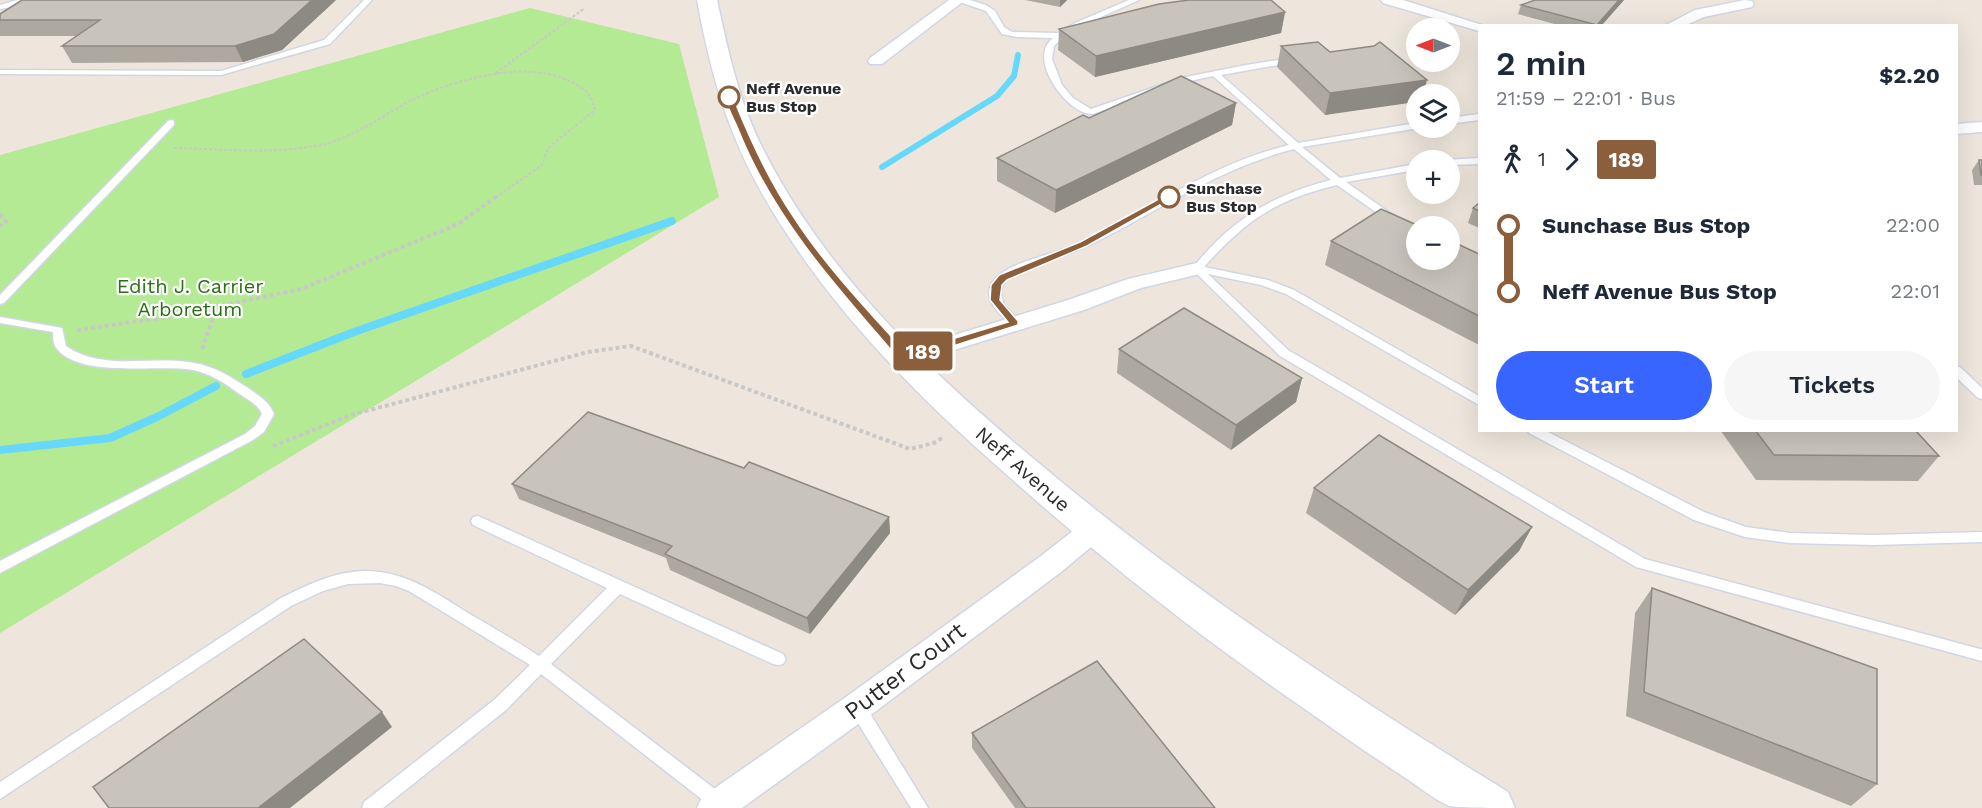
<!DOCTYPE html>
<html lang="en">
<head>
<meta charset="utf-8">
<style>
  :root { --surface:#fff; --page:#f6f6f7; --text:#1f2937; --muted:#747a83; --accent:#3864ff }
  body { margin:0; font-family:"Work Sans",sans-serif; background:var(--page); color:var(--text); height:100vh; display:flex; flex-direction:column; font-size:22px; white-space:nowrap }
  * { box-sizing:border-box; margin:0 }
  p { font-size:20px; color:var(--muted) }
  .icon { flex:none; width:33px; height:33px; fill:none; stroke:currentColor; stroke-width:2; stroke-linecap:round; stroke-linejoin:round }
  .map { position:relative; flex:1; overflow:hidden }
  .panel { position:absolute; left:1478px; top:24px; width:480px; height:408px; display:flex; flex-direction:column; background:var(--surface); border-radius:0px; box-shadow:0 6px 24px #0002 }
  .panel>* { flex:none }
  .badge { padding:0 12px; border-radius:4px; font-size:21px; line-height:39px }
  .needle { width:39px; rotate:270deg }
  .buttons { position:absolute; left:1406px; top:18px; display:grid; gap:12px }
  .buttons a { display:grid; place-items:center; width:54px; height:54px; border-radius:50%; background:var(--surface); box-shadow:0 6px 24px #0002; font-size:30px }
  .map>.badge { position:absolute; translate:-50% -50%; box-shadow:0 0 0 3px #fff }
  .legs { display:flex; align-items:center; gap:9px; height:66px; padding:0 18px; font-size:20px }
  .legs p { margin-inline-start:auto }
  .headline { display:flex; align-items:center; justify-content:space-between; height:102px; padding:0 18px }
  h1 { font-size:33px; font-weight:600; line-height:45px }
  .primary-button { display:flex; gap:12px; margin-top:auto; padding:12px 18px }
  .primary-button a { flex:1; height:69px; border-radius:36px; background:var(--accent); color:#fff; font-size:24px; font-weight:600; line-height:69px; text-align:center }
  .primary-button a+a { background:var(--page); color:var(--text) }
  ul { padding:0 18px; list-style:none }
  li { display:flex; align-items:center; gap:21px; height:66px; font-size:22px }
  li i { display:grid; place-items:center; width:9px; height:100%; margin:0 8px; background:currentColor }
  li i::after { content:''; width:15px; height:15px; margin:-8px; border:4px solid; border-radius:50%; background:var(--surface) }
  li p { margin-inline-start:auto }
  li:first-child i { background:linear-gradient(#0000 50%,currentColor 0) }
  li:last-child i { background:linear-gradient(currentColor 50%,#0000 0) }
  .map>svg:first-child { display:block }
  .green { fill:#b4ea93 }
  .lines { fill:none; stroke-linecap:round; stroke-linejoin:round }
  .stream-far1 { stroke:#65d8fb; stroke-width:6 }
  .stream { stroke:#65d8fb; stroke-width:8 }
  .service-casing { stroke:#d1d6e5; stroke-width:3 }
  .minor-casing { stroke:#d1d6e5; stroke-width:3 }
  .secondary-casing { stroke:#d1d6e5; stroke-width:3 }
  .path-far1 { stroke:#c8c8c8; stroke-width:2; stroke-dasharray:3 2; stroke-linecap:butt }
  .path { stroke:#c8c8c8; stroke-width:4; stroke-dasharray:4 3; stroke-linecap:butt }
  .service { fill:#fff; fill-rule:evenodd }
  .minor { fill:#fff; fill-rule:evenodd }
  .secondary { fill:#fff; fill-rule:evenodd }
  .wall { fill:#ada9a1 }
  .shaded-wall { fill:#8d8983 }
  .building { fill:#c9c4bb; stroke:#8d8983; stroke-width:1.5 }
  .line-1 { fill:#8b5e3c; stroke:#fff; stroke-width:1.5 }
  .stop-1-dot { fill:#fff; stroke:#8b5e3c; stroke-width:3 }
  .labels { text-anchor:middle; stroke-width:4.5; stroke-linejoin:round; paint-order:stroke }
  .far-stop-label { font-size:16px; font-weight:bold; fill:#2b2b2b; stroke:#fff; text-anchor:start }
  .park-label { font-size:20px; fill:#2a7013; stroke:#fff }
  .street-label { font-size:20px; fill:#2b2b2b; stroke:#fff }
  .near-street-label { font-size:24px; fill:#2b2b2b; stroke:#fff }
</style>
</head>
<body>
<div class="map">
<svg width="1982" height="808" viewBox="0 0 1982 808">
  <rect width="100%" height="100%" fill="#eee6dc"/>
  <path class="green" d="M530,8l149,36 40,153 -719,436v-478z"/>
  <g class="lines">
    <path class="stream-far1" d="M882,167l115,-71 17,-20 4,-21"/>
    <path class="stream" d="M246,374l108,-42 318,-111
      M0,450l110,-12 47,-21 59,-31"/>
    <g class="service-casing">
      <path id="service" d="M17,0h9l-8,6 -18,3v-4z
        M364,0h8l-42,44 -109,31 -221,-1v-4l221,1 103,-31z
        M954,0h16l16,5 9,6 9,16 8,5 46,1 17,-10 54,-23h10l-58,26 -20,13 -7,7 -2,13 10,26 11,13 18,11 90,-31 65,-13 46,-7h3v4l-74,13 77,68 118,-20v5h3l-117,19 38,31 76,-14v6l-70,12 44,31 26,15v7l-33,-18 -46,-32c-62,15 -91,35 -133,82l64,13 26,10 185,106v9l-193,-111 -25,-9 -53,-11 80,76 357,209 335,90h2v12l-346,-94 -356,-211 -88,-87c38,-49 80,-74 139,-89l-37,-31c-71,18 -132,59 -196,92 -28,14 -58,21 -85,35l-8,5 -5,10 4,14 17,18 -2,2h-8c-10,-10 -29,-25 -19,-42 12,-20 56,-27 78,-36 74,-33 139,-83 219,-102l-76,-69 -27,6 -93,32c-23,1 -55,-42 -48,-64 1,-5 4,-9 8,-12l-36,-1 -15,-3 -16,-23z
        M1479,114v6l-30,4v-6z
        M171,120l3,1v4l-170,178 -4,1v-9l168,-174z
        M1479,158v6l-30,1v-5h-4z
        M0,317l62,11 4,18c37,26 86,9 128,17 20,3 37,14 54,25 11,8 21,13 26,26l-10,18 -11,8 -253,133v-12l245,-127 10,-8 7,-12c-4,-10 -15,-15 -24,-21 -13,-10 -29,-20 -45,-23 -35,-6 -111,8 -135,-20 -5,-5 -5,-12 -5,-18l-53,-9z
        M1956,366l4,1 22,21v11l-4,-1 -22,-21z
        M1527,430h17l160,82 42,15 44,6 84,2 108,-3v10l-108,3 -84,-2 -45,-6 -51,-17 -165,-87z
        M478,516l305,138 3,5 -3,5 -5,1 -5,-1 -153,-70 -69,70 181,138 2,6h-21l-172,-134 -35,36 -123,98h-21l2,-6 130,-102 36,-35 -121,-74 -13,-5 -16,-3 -32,1 -25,7 -32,15 -291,193v-17l281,-184c26,-13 53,-26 82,-27 41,-1 73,22 105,42 24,14 48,28 71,43l68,-68 -134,-63 -2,-4 2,-4z
        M857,700l6,2 65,106h-17l-60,-96 -2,-5 2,-5z"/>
    </g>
    <g class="minor-casing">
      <path id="minor" d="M949,0h16l-83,64h-12l-2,-3 2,-3z
        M1381,0h22l82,26h-6v5l-96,-28z
        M1745,0l7,1 2,3 -2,3 -48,10 -20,9h-20l31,-16z
        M1982,122v10l-26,2v-10z
        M1197,263l7,2 3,4 -3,4 -63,15 -57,22 -172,53 -8,2 -8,-2 -3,-5 3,-5 172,-53 60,-21z
        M1093,520l10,3 4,7 -4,7 -42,35 -193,145 -126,91h-45l5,-11 144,-100 195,-141 42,-33z"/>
    </g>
    <g class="secondary-casing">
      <path id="secondary" d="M697,0h20c11,51 22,102 46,149 63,125 166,222 272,311 148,125 309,231 473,332l7,16c-16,0 -53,0 -66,-2 -16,-7 -31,-20 -45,-29 -32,-21 -64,-43 -95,-65 -106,-73 -207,-152 -303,-238 -81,-71 -160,-149 -219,-240 -52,-78 -73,-142 -90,-234z"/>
    </g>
    <path class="path-far1" d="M496,73l89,-65
      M174,148c50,1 102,7 151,-4 31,-8 57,-28 85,-43 42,-21 115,-42 159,-20 16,8 22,11 26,29l-47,38 -6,17 -47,33"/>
    <path class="path" d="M0,214l6,8 -6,4
      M77,330l91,-13 133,-28 157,-65 39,-28
      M202,349l14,-41
      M273,446l78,-31 237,-63 43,-6 279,103 24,-6 8,-5"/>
    <use href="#service" class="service"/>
    <use href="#minor" class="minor"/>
    <use href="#secondary" class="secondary"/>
  </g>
  <path class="wall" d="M22,0h314l-54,50 -39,12 -171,1 -10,-17 15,-10h-77v-22z
    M1025,0h42l-7,7z
    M1535,0h89l-23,26h-39l-44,-12 3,-9z
    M1285,12l-4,21 -186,44 -37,-27 1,-21z
    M1281,46l49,6 93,42 -98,21 -48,-48z
    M1236,103l-4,22 -177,88 -58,-32v-23l92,-40z
    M1979,160h3v25h-8l-2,-15z
    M1479,203v25l-11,-5 5,-15z
    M1331,241l148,13v91l-154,-80z
    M1119,349l183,29 -6,24 -65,48 -114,-77z
    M1720,430h195l24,26 -21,25 -162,-1z
    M744,468l145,49 1,16 -80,101 -140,-64 -4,-12 -147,-59 -7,-15z
    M1314,488l218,39 -13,24 -64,64 -149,-102z
    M1652,588l225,196 -26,22 -225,-90 9,-103z
    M972,733l243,75h-200l-43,-60z"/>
  <path class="shaded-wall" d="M312,0h24l-54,50 -39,12 -8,-16z
    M1060,0h7l-7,7z
    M1619,0h5l-23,26h-4z
    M1285,12l-4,21 -186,44 1,-21z
    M1427,80l-4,14h-7v8l-91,13 5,-22z
    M1236,103l-4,22 -177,88 1,-23z
    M1302,378l-6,24 -65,48 5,-25z
    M889,517l1,16 -80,101 -3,-16z
    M1532,527l-13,24 -64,64 13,-25z
    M382,712l10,15 -102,81h-32z"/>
  <path class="building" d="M22,0h290l-38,34 -39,12h-173l38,-26h-100v-6z
    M1189,0h82l14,12 -189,44 -37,-27 100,-25z
    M1535,0h84l-22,25 -76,-20z
    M1318,42l12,10 44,-6 6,-4 47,38 -97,13 -49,-47z
    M1181,76l55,27 -180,87 -59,-32 86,-43 6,3z
    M1979,160h3v15h-1z
    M1479,203v8l-6,-3z
    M1381,209l38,17h-3v34h33v-20l30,14v62l-148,-75z
    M1184,308l118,70 -66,47 -117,-76z
    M588,412l156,56 5,-6 140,55 -82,101 -142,-64 7,-8 -160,-62z
    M1755,430h160l24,26 -165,-1z
    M1379,435l153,92 -64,63 -154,-102z
    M1652,588l225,81v115l-233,-92z
    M304,639l78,73 -124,96h-149l-16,-21z
    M1097,661l118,147h-189l-54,-75z"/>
  <path class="line-1" d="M726,95l7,2c17,43 36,84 62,122 32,49 73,91 111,134l102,-31 -18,-22 1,-15 8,-10 81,-33 86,-47 8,2 -87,49 -80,34 -5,5 -2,15 18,21v4l-114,37 -4,-2c-62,-71 -127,-142 -162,-231 -4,-10 -13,-24 -12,-34z"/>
  <g class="stop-1-dot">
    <circle cx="729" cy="97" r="10"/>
    <circle cx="1169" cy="197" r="10"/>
  </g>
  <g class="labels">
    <g class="far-stop-label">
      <text x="746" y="94">Neff Avenue<tspan x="746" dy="18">Bus Stop</tspan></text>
      <text x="1186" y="194">Sunchase<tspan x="1186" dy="18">Bus Stop</tspan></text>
    </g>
    <g class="park-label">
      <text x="190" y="293">Edith J. Carrier<tspan x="190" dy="23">Arboretum</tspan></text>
    </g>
    <g class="street-label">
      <text transform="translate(1023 469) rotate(41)" y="7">Neff Avenue</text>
    </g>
    <g class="near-street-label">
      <text transform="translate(905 671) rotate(-37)" y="8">Putter Court</text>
    </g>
  </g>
</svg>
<div class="buttons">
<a><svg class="needle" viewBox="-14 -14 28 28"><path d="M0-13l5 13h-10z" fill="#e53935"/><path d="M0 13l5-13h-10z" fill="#747a83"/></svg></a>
<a><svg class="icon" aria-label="layers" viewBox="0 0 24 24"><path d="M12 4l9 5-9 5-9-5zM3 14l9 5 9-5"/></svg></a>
<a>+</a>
<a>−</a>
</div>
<b class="badge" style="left:923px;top:351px;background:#8b5e3c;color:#fff">189</b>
<section class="panel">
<div class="headline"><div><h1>2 min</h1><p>21:59 – 22:01 · Bus</p></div><b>$2.20</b></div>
<div class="legs"><svg class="icon" aria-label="walk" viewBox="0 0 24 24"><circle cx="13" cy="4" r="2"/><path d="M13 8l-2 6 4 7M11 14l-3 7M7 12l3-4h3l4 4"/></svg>1<svg class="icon" aria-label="forward" viewBox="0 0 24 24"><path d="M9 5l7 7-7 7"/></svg><b class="badge" style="background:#8b5e3c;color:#fff">189</b></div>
<ul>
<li><i style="color:#8b5e3c"></i><b>Sunchase Bus Stop</b><p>22:00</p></li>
<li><i style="color:#8b5e3c"></i><b>Neff Avenue Bus Stop</b><p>22:01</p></li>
</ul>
<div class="primary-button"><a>Start</a><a>Tickets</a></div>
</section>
</div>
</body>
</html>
